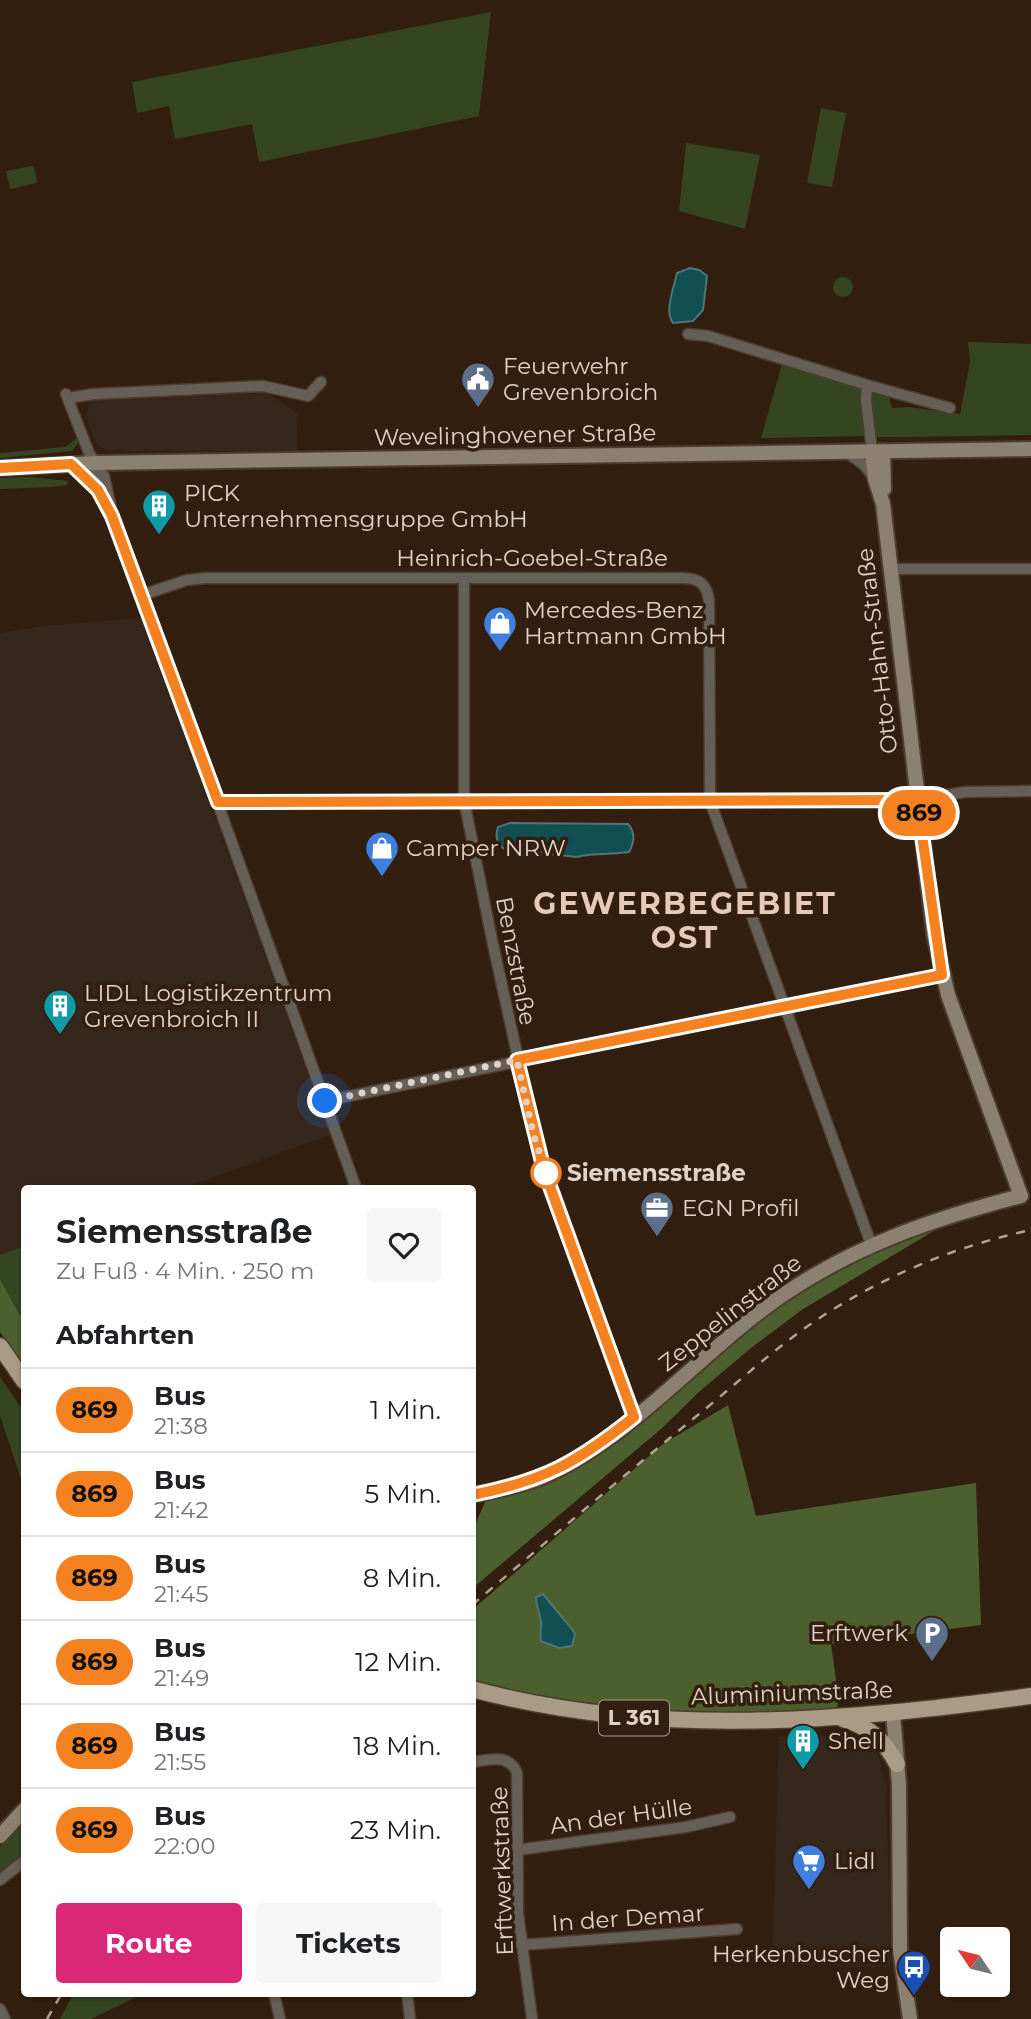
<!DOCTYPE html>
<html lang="de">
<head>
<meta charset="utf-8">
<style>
  :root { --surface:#fff; --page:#f6f6f6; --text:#202124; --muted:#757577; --line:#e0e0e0; --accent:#db2777 }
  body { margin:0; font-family:Montserrat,sans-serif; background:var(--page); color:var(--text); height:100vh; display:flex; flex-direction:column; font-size:26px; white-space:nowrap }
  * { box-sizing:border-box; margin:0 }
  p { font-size:23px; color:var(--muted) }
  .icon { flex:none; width:38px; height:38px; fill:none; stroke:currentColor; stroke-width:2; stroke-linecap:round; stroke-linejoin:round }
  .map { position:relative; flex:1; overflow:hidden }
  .details { position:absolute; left:21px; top:1185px; width:455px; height:812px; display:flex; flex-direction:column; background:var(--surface); border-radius:7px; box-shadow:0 2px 5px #0004 }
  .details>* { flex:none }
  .badge { padding:0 14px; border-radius:23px; font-size:24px; line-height:46px }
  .needle { width:46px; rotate:305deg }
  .buttons { position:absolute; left:940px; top:1927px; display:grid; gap:14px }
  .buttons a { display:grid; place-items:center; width:70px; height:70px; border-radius:7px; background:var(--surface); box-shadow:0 2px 5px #0004; font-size:35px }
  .you { position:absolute; width:35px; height:35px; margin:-18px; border:5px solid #fff; border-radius:50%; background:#1a73e8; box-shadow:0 0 0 10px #1a73e833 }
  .map>.badge { position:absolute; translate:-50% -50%; box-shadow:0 0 0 4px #fff }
  h2 { padding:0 35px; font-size:26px; line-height:63px }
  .round { display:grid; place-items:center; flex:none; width:74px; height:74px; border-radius:7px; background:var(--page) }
  .summary { display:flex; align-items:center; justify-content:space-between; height:119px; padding:0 35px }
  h1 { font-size:33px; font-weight:700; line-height:52px }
  .button { display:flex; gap:14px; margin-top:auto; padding:14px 35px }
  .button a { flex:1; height:80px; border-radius:7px; background:var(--accent); color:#fff; font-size:28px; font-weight:700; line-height:80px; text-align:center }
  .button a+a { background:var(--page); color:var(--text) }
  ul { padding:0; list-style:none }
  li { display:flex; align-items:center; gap:21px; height:84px; padding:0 35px; border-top:2px solid var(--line) }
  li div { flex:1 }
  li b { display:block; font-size:26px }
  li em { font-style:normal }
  li .badge { min-width:77px; font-weight:700; text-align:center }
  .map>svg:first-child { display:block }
  .commercial { fill:#36271c }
  .green { fill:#364521 }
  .forest { fill:#4b5f2f; fill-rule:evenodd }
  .water { fill:#114f53; stroke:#4f7676; stroke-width:2 }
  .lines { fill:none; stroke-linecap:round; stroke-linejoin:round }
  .street-casing { stroke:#4e3c2d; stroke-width:13 }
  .secondary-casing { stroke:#4e3c2d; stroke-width:18 }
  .primary-casing { stroke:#4e3c2d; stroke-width:19 }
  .street { stroke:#665f55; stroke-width:10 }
  .secondary { stroke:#8c8171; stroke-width:14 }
  .primary { stroke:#a99b86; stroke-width:16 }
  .rail { stroke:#b1a297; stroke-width:2.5; stroke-dasharray:9 9; stroke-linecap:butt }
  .line-casing { stroke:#fff; stroke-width:16 }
  .line { stroke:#f58220; stroke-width:10 }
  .walk { stroke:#e0d2c9; stroke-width:7; stroke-dasharray:0 12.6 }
  .stop-dot { fill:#fff; stroke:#f58220; stroke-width:3.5 }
  .labels { text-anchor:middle; stroke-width:7; stroke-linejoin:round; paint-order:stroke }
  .shield { fill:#321f0f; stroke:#ac9c91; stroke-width:2 }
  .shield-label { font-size:21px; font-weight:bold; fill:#e0d2c9 }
  .poi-label { font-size:23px; fill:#e0d2c9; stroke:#321f0f; text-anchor:start }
  .street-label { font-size:23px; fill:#e0d2c9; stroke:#321f0f }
  .stop-label { font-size:23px; font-weight:bold; fill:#e0d2c9; stroke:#321f0f; text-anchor:start }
  .district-label { font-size:30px; font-weight:bold; letter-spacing:2px; fill:#e5cab7; stroke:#321f0f }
</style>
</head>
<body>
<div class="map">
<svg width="1031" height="2019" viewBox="0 0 1031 2019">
  <rect width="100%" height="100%" fill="#321f0f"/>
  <path class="commercial" d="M263,390l34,23 1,38h-189l-10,-4 -5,-8 -8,-24 2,-9 10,-8z
    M142,618l188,517 -147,53h-159v58l-24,9v-622l44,-7z
    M855,1735l24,21 7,29 5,182 -119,-2 7,-228z"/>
  <path class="green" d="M491,12l-12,104 -220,46 -7,-38 -77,15 -6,-33 -32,7 -5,-31z
    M821,108l25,5 -14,74 -25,-4z
    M686,143l74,12 -15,74 -66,-18z
    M32,166l2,1 3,14 -1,2 -26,6 -4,-18z
    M833 287a10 10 0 1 1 20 0a10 10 0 1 1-20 0Z
    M968,342l63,2v91l-135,2h-18l-4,-2 -4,-39 3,-5 15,2 4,15 17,-1 51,7 10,-52z
    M782,364l80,24 3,48 -104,2z
    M77,438l1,5 -6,8 -72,7v-5l65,-6z
    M31,477l37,4 -1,4 -15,2 -52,2v-11z
    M24,1246v76l-24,-43v-24z
    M0,1377l24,35v76l-24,-72z
    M24,1821v35l-24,20v-29z
    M74,1993h58l2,5 -43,21h-31z"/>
  <path class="forest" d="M937,1229l-134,80 -52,39 -51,43 -39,38 -188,159v-59l13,-29c69,-8 118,-50 170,-93 50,-41 100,-86 155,-121 39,-25 83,-41 126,-57z
    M0,1279l24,43v46l-24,-36z
    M728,1405l28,111 220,-33 5,142 -150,19 8,57 -3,8 -72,5 -99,-2 -42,-8 -15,4 -57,-9 -78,-19 -1,-70 191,-166zM553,1606l16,19 -20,20c-18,-10 -5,-26 4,-39z"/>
  <path class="water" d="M690,268l9,2 8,6 -4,34 -10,11 -20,2c-9,-12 1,-35 4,-50z
    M510,823l118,1c8,9 6,19 1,28 -17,3 -35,0 -52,5l-73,-8c-7,-5 -9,-13 -6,-22z
    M543,1594l29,35 3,5 -3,12 -13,2 -18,-7c-2,-7 1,-12 0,-19 -1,-9 -5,-16 -5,-25z"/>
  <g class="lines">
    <g class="street-casing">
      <path id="street" d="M688,334l20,2 159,49 -1,15 6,51
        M867,385l83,23
        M66,394l23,59 15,23 8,36
        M68,398l26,-4 169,-8 45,10 13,-14
        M848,453l16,12 11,14
        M95,463l-1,12 4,15 33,72 225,626
        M71,464l25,23
        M891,569h140
        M464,578v222l28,140 45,205 97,272
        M142,595l45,-15 19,-2h476c17,0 25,6 27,23l1,200 161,443
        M218,802l662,-2h37l48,-8 66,-1
        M325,1101l617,-126
        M472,1762c18,-2 37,-9 45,11l1,140 14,106
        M517,1850l169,-23 44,-10
        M0,1880l24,-19
        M521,1945l216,-16
        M274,1993l6,26
        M407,1993l3,26
        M0,2009l5,10"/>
    </g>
    <g class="secondary-casing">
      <path id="secondary" d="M883,451l1,38
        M0,468l95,-5 936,-14
        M472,1495c23,-5 46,-8 68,-17 91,-39 157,-123 237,-179 76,-53 155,-80 244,-103l-73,-201 -14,-61 -51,-430 -8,-25 -3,-28
        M893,1713l6,72 1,165 10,69
        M0,1836l24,-26"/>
    </g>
    <g class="primary-casing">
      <path id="primary" d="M0,1346l24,35
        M472,1689c184,50 373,32 559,7
        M843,1719c27,8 41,21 54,45"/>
    </g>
    <use href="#street" class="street"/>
    <use href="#secondary" class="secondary"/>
    <use href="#primary" class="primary"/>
    <path class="rail" d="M472,1605c72,-61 143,-122 216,-182 44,-35 86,-75 133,-106 65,-42 135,-71 210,-87
      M47,2019l15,-26"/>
  </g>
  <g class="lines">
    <g class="line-casing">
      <path id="line" d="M0,468l71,-4 27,26 14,26 106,286 699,-2 25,175 -425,85 27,110 90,247c-56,45 -90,64 -162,78"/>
    </g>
    <use href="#line" class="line"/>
    <path class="walk" d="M325,1101l192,-41 16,73 13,40"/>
  </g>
  <defs>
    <g id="civic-pin" transform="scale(1.75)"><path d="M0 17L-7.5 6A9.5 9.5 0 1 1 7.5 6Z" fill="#5c6f8a" stroke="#321f0f"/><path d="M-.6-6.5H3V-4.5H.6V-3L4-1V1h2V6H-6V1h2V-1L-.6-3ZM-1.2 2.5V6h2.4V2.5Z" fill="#fff"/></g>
    <g id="building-pin" transform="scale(1.75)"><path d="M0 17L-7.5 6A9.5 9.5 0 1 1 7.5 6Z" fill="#0f9aa8" stroke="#321f0f"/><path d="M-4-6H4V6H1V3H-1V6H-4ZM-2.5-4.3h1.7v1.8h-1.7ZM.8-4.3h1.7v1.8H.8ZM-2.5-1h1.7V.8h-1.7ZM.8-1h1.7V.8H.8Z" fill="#fff"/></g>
    <g id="shop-pin" transform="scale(1.75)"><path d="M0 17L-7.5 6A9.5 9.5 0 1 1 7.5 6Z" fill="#3f7fe0" stroke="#321f0f"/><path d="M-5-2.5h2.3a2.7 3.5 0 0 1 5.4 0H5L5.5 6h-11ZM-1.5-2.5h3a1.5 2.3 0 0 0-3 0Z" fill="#fff"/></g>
    <g id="office-pin" transform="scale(1.75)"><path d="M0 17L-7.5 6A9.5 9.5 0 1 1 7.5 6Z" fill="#5c6f8a" stroke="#321f0f"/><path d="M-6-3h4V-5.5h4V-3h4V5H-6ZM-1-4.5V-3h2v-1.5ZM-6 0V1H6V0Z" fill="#fff"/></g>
    <g id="parking-pin" transform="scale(1.75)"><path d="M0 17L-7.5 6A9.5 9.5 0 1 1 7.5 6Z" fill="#5c6f8a" stroke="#321f0f"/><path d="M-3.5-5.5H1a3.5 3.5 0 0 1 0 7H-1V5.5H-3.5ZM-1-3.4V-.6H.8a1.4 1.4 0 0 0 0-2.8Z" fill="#fff"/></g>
    <g id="supermarket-pin" transform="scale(1.75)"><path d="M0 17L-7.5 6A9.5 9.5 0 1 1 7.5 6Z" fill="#3f7fe0" stroke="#321f0f"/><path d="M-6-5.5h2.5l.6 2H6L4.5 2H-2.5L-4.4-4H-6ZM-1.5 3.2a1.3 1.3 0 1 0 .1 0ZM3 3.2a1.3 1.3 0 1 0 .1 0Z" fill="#fff"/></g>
    <g id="bus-pin" transform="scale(1.75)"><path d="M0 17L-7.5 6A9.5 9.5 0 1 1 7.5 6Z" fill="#1a4fb4" stroke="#321f0f"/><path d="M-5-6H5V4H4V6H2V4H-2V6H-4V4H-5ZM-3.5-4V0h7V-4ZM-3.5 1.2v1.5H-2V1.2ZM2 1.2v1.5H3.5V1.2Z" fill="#fff"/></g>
  </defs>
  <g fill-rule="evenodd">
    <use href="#civic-pin" x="478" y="379"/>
    <use href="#building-pin" x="159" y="506"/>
    <use href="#shop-pin" x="500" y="623"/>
    <use href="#shop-pin" x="382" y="848"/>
    <use href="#building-pin" x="60" y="1006"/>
    <use href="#office-pin" x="657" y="1208"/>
    <use href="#parking-pin" x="932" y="1633"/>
    <use href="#building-pin" x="803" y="1741"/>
    <use href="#supermarket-pin" x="809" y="1861"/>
    <use href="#bus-pin" x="914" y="1967"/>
  </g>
  <circle class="stop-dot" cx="546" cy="1173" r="14"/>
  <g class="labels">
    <rect class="shield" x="599" y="1700.5" width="70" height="35" rx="5"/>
    <g class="shield-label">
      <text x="634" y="1725">L 361</text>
    </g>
    <g class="poi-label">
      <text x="503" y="374">Feuerwehr<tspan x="503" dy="26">Grevenbroich</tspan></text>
      <text x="184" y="501">PICK<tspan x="184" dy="26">Unternehmensgruppe GmbH</tspan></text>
      <text x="524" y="618">Mercedes-Benz<tspan x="524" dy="26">Hartmann GmbH</tspan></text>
      <text x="406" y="856">Camper NRW</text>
      <text x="84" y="1001">LIDL Logistikzentrum<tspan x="84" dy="26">Grevenbroich II</tspan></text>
      <text x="682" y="1216">EGN Profil</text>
      <text x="908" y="1641" text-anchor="end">Erftwerk</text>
      <text x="828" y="1749">Shell</text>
      <text x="834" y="1869">Lidl</text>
      <text x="890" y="1962" text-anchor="end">Herkenbuscher<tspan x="890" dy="26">Weg</tspan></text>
    </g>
    <g class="street-label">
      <text transform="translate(515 435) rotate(-1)" y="8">Wevelinghovener Straße</text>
      <text x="532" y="566">Heinrich-Goebel-Straße</text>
      <text transform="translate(877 651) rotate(-97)" y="8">Otto-Hahn-Straße</text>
      <text transform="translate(516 961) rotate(79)" y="8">Benzstraße</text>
      <text transform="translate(730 1313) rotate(-38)" y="8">Zeppelinstraße</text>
      <text transform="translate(792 1693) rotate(-2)" y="8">Aluminiumstraße</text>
      <text transform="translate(621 1816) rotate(-8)" y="8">An der Hülle</text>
      <text transform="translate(502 1871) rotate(-92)" y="8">Erftwerkstraße</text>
      <text transform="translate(628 1918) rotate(-4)" y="8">In der Demar</text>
    </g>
    <g class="stop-label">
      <text x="567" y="1181">Siemensstraße</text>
    </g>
    <g class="district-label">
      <text x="685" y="914">GEWERBEGEBIET<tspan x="685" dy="34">OST</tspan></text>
    </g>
  </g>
</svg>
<div class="buttons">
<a><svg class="needle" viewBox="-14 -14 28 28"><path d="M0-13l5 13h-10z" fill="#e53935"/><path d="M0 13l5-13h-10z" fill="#757577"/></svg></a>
</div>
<div class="you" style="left:325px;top:1101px"></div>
<b class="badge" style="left:919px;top:813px;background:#f58220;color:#111">869</b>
<section class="details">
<div class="summary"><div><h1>Siemensstraße</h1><p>Zu Fuß · 4 Min. · 250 m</p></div><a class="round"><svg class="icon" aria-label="heart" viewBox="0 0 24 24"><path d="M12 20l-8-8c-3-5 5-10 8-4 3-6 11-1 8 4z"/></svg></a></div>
<h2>Abfahrten</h2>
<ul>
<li><span class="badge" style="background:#f58220;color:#111">869</span><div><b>Bus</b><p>21:38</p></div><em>1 Min.</em></li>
<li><span class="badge" style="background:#f58220;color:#111">869</span><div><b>Bus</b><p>21:42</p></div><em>5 Min.</em></li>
<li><span class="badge" style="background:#f58220;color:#111">869</span><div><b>Bus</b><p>21:45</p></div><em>8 Min.</em></li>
<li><span class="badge" style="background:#f58220;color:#111">869</span><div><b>Bus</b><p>21:49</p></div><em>12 Min.</em></li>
<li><span class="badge" style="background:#f58220;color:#111">869</span><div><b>Bus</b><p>21:55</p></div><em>18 Min.</em></li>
<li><span class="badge" style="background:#f58220;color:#111">869</span><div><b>Bus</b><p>22:00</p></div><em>23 Min.</em></li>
</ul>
<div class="button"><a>Route</a><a>Tickets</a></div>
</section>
</div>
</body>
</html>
